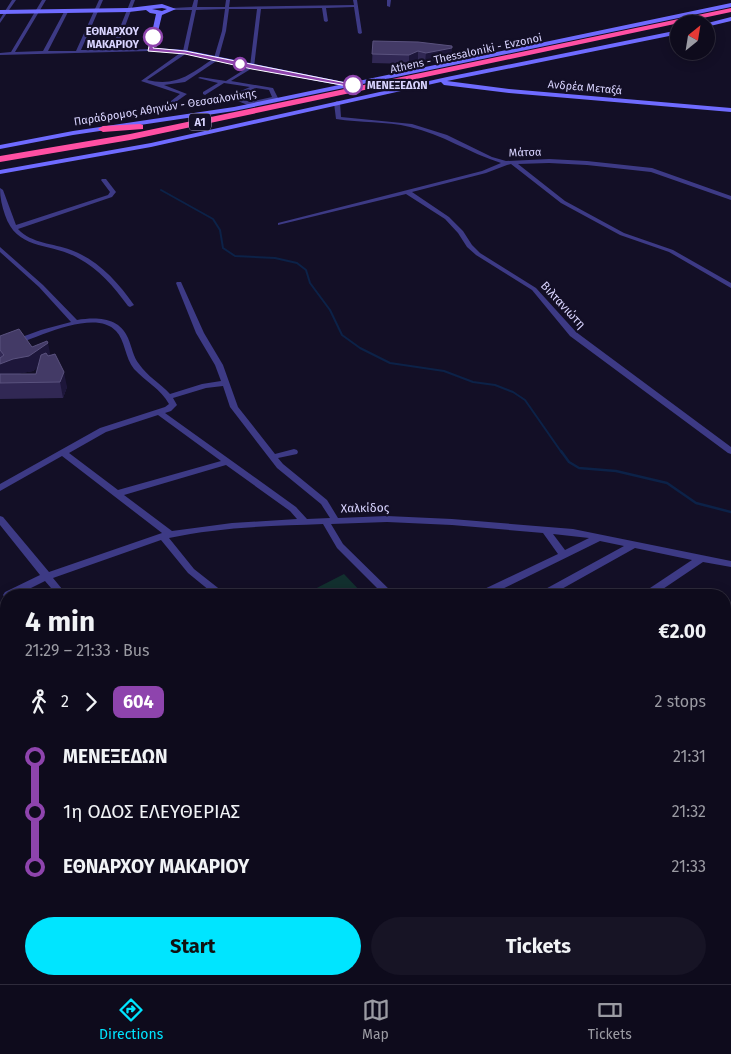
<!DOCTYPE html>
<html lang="en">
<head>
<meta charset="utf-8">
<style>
  :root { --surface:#0e0b1c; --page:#171425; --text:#f1f3f6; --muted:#9b9ba3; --line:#2e2b3b; --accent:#00e5ff }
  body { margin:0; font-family:"Fira Sans",sans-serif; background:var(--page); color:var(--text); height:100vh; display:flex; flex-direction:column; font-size:19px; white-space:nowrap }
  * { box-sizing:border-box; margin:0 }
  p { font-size:16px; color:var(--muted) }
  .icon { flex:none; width:28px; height:28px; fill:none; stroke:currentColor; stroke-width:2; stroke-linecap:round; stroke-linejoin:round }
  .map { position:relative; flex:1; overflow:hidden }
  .side { position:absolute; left:0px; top:589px; width:731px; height:396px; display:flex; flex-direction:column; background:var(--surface); border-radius:20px 20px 0 0; box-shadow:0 2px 12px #0003,0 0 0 1px var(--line) }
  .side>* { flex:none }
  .badge { padding:0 10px; border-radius:8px; font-size:18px; line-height:32px }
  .needle { width:32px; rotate:30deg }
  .controls { position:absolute; left:670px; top:15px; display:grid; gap:10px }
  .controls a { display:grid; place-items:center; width:45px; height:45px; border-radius:50%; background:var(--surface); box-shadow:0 2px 12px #0003,0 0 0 1px var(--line); font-size:25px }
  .map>.badge { position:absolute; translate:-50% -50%; box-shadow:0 0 0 2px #fff }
  .legs { display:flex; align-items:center; gap:8px; height:55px; padding:0 25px; font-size:16px }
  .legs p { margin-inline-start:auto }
  .overview { display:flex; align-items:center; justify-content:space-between; height:85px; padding:0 25px }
  h1 { font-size:28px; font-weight:700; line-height:38px }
  .button { display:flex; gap:10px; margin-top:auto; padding:10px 25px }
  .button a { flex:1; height:58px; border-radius:30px; background:var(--accent); color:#111; font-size:20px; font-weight:700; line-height:58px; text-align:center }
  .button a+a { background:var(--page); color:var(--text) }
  ul { padding:0 25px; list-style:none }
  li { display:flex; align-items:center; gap:18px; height:55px; font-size:19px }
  li i { display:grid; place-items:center; width:8px; height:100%; margin:0 6px; background:currentColor }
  li i::after { content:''; width:12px; height:12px; margin:-6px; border:4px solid; border-radius:50%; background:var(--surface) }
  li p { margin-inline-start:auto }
  li:first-child i { background:linear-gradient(#0000 50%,currentColor 0) }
  li:last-child i { background:linear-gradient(currentColor 50%,#0000 0) }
  .tabs { display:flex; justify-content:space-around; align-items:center; height:70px; border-top:1px solid var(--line); background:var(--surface); font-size:14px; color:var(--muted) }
  .tabs a { display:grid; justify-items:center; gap:2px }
  .tabs .on { color:var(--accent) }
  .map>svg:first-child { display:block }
  .green { fill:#12302f }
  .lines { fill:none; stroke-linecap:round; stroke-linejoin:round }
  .stream-far1 { stroke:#0c2248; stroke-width:2 }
  .stream { stroke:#0c2248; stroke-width:2.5 }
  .street { fill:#3d3a85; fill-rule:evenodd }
  .secondary { fill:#6f6bff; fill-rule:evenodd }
  .highway { fill:#ff4fa3; fill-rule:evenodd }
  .wall { fill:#312854; fill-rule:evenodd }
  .shaded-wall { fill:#1d163a }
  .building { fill:#433a66; stroke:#5a527e }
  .line-1 { fill:#8e44ad; stroke:#fff }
  .stop-1-dot { fill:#fff; stroke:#8e44ad; stroke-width:2.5 }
  .labels { text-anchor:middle; stroke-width:4.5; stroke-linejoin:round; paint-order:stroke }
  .far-stop-label { font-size:11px; font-weight:bold; fill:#d9d4ff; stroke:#130f26; text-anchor:end }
  .far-street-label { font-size:11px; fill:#d9d4ff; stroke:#130f26 }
  .shield { fill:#130f26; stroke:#9e99be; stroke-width:1 }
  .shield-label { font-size:11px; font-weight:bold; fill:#d9d4ff }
  .street-label { font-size:12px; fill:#d9d4ff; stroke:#130f26 }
</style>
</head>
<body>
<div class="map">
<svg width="731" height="984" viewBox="0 0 731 984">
  <rect width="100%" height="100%" fill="#130f26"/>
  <path class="green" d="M679,24l-547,115 -132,23 198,-37z
    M344,574l20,21h-61z"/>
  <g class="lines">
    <path class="stream-far1" d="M161,190l52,29 7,11 3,18 12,8 40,2 22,5 9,7 4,13 20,27 12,25 18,13 30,15 54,8 29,11 22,3 18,7 12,8 37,53"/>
    <path class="stream" d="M561,451l8,11 10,6 37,3 51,12 29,20 35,9"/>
    <path class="street" d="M12,0h4l-16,23v-4z
      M42,0h4l-31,52 28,-1 21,-39 2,-1 2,1 -20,39h28l23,-51h4l-22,50h30l20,-50h4l-19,50 34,-1 2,1 -2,1 -150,4v-2l11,-1z
      M194,0h4l-1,7h28l1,-7h4l-1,7 125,-2 -1,-5h4l5,33 -2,1 -2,-1 -4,-26 -28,1 2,13 -2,1 -2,-1 -2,-13 -61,1 -7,58 -23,14 42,7 6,12 -29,6 -17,-7 3,-6 14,-6 -26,-4 -19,12 -2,-1v-2l15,-9 -20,-5 2,-1 26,4 24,-15 7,-57h-28l-3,22 -8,29 -33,22 -21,3 23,9 -14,10 -2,-1v-2l9,-7 -39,-13 42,-30 9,-41h-19l-2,-1 2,-1 19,-1zM225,9l-3,22 -8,27c-23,16 -38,29 -67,22l40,-27 9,-43zM256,88l13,2 3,7 -22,5 -11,-4 1,-3z
      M387,0h4l-1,7 -3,-1z
      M337,101l3,2 1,14 71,7 35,11 45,22 14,4 43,-2 38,2 65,7 79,28v4l-80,-28 -64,-7 -38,-2 -31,1 47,37 59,32 49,17 58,33v5l-62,-36 -49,-17 -59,-32 -50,-39 -4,1 -21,8 -74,19 37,25 14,14 9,14 8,8 56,35 40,44 155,115v7l-3,-1 -158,-117 -38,-46 -56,-35 -9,-8 -9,-14 -13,-14 -39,-25 -128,31v-2l204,-52 19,-8c-32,-10 -59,-29 -91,-36 -24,-6 -50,-4 -74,-8l-2,-16z
      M102,179h4l10,13 -4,5 -94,32c14,15 35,14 53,21 27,10 47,32 63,55l-4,2 -2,-1c-14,-19 -29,-37 -50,-48 -28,-16 -61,-7 -73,-43 -3,-9 -5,-17 -5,-27l3,2 13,35 92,-30 2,-3 -9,-12z
      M0,247l43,38 34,35c20,-3 42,-3 51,18 4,9 5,19 11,26 8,12 22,20 31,30l32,-10 19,-3 -6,-16 -19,-32 -20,-50 1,-1h4l23,51 19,32 15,42 37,47 19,-5 3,1 1,2 -1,2 -19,4 5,6 44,36 11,18 49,-2 65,3 121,10 158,32v6l-28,-5 -49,33h-12l2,-3 48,-32 -57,-12 -84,47h-13l2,-3 84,-46 -24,-5 -110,54h-14l2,-3 80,-38 -15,-21 -91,-8 -65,-3 -56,2 12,20 52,51h-11l-47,-47 -14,-24c-51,2 -104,3 -154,14l25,31 33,26h-12l-27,-22 -27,-33 -108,38 14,17h-10l-12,-14 -28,14h-11v3h-1l-2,-3 2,-3 35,-17 -40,-50v-9l3,1 46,55 113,-39 -100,-77 -62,35v-7l100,-56 65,-21 4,-3c-8,-15 -24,-23 -35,-35 -9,-11 -9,-29 -18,-38 -23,-25 -89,12 -116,19v-5l41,-15 30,-8 -32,-35 -39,-35zM223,386l7,21 47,61 44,36 9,14 -23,1 -11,-12 -131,-94 6,-2 6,-6 -4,-7 33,-10zM158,415l63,46 -103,29 -49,-37 37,-21zM226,465l64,46 7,8 -65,4 -60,8 -48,-36zM553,534l36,4 -24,12z
      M725,643l6,3v10l-6,-3z
      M731,719v12l-6,4v-12z
      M6,745v11l-6,3v-11z
      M0,824l4,1 2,6v34l-4,-2 -2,-4z
      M6,931v24l-1,4 -5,2v-25l1,-3z
      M504,979h15l-3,5h-15z"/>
    <path class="secondary" d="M731,3v4l-497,104 -161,24 -73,14v-4l73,-14 161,-24 105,-22 -87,-16 -67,-15 -37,-3 8,-37 -6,-1 -4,-3 -17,2 -129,2v-4l129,-2 33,-4 14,5 -14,6 -8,33 31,2 164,33zM162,8l5,1 -5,2 -10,-2z
      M731,17v4l-25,6v-3h-2z
      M679,30v4l-232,47 62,8 222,19v4l-222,-19 -65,-8 -3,-3 -290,65 -151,27v-4l151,-27 296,-66z
      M6,900v18l-6,1v-18z
      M725,920l6,1v18l-6,-1z"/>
    <path class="highway" d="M731,8v4l-601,128 -130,22v-6l130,-22z
      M140,124l3,1v4l-40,3 -5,-3 5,-3z"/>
  </g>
  <path class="wall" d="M373,41l79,16 -27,5 -7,-2 -9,4 -37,-1z
    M0,336l32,11 18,8 17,32 -4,11 -63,1zM37,368l-1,6h-20l17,-3z"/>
  <path class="shaded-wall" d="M452,48v9l-27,5 1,-9z
    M418,51v9l-9,4v-9z
    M48,343l3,15 -18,13 -16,3 -17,6v-16z
    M64,372l3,15 -4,11 -3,-16z"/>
  <path class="building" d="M373,41l45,1 34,4v2l-26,5 -8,-2 -9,4 -37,-1z
    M19,329l13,18 15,-6 1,2 -19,13 -16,3 -13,5v-6l4,-3 -4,-5v-14z
    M46,353l2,3 7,-2 9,18 -4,10 -60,1v-9h36l5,-19z"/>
  <path class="line-1" d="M153,35l3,2 -3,11 32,3 171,34 -3,2 -101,-18 -67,-15 -37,-3 3,-14z"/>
  <g class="stop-1-dot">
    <circle cx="153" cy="37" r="9"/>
    <circle cx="240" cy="64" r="6"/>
    <circle cx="353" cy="85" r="9"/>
  </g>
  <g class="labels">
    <g class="far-stop-label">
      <text x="139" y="35">ΕΘΝΑΡΧΟΥ<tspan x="139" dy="13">ΜΑΚΑΡΙΟΥ</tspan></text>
      <text x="367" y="89" text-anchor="start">ΜΕΝΕΞΕΔΩΝ</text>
    </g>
    <g class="far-street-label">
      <text transform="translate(466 53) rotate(-12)" y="4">Athens - Thessaloniki - Evzonoi</text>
      <text transform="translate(585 87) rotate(5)" y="4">Ανδρέα Μεταξά</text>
      <text transform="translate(165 107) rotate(-9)" y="4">Παράδρομος Αθηνών - Θεσσαλονίκης</text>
      <text transform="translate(525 152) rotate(-2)" y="4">Μάτσα</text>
    </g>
    <rect class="shield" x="189" y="113.5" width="22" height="17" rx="4"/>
    <g class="shield-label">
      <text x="200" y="126">Α1</text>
    </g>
    <g class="street-label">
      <text transform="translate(563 305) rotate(47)" y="4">Βιλτανιώτη</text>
      <text transform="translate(365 508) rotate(-1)" y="4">Χαλκίδος</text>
    </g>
  </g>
</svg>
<div class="controls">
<a><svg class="needle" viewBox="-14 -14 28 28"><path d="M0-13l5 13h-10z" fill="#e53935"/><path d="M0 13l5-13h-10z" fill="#9b9ba3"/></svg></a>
</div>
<section class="side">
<div class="overview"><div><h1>4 min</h1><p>21:29 – 21:33 · Bus</p></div><b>€2.00</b></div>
<div class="legs"><svg class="icon" aria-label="walk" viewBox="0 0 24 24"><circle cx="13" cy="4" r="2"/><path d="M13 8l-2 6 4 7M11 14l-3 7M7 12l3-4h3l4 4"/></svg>2<svg class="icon" aria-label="forward" viewBox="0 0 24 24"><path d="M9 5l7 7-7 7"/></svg><b class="badge" style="background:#8e44ad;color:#fff">604</b><p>2 stops</p></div>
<ul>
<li><i style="color:#8e44ad"></i><b>ΜΕΝΕΞΕΔΩΝ</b><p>21:31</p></li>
<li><i style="color:#8e44ad"></i><span>1η ΟΔΟΣ ΕΛΕΥΘΕΡΙΑΣ</span><p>21:32</p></li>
<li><i style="color:#8e44ad"></i><b>ΕΘΝΑΡΧΟΥ ΜΑΚΑΡΙΟΥ</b><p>21:33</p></li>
</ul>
<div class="button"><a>Start</a><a>Tickets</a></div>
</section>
</div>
<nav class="tabs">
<a class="on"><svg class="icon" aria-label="directions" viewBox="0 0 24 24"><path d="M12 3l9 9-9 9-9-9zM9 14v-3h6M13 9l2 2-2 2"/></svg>Directions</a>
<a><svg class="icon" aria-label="map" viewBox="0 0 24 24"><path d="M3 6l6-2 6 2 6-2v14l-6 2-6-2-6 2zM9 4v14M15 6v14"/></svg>Map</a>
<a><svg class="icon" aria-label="tickets" viewBox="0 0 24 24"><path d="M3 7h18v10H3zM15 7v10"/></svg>Tickets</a>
</nav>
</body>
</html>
